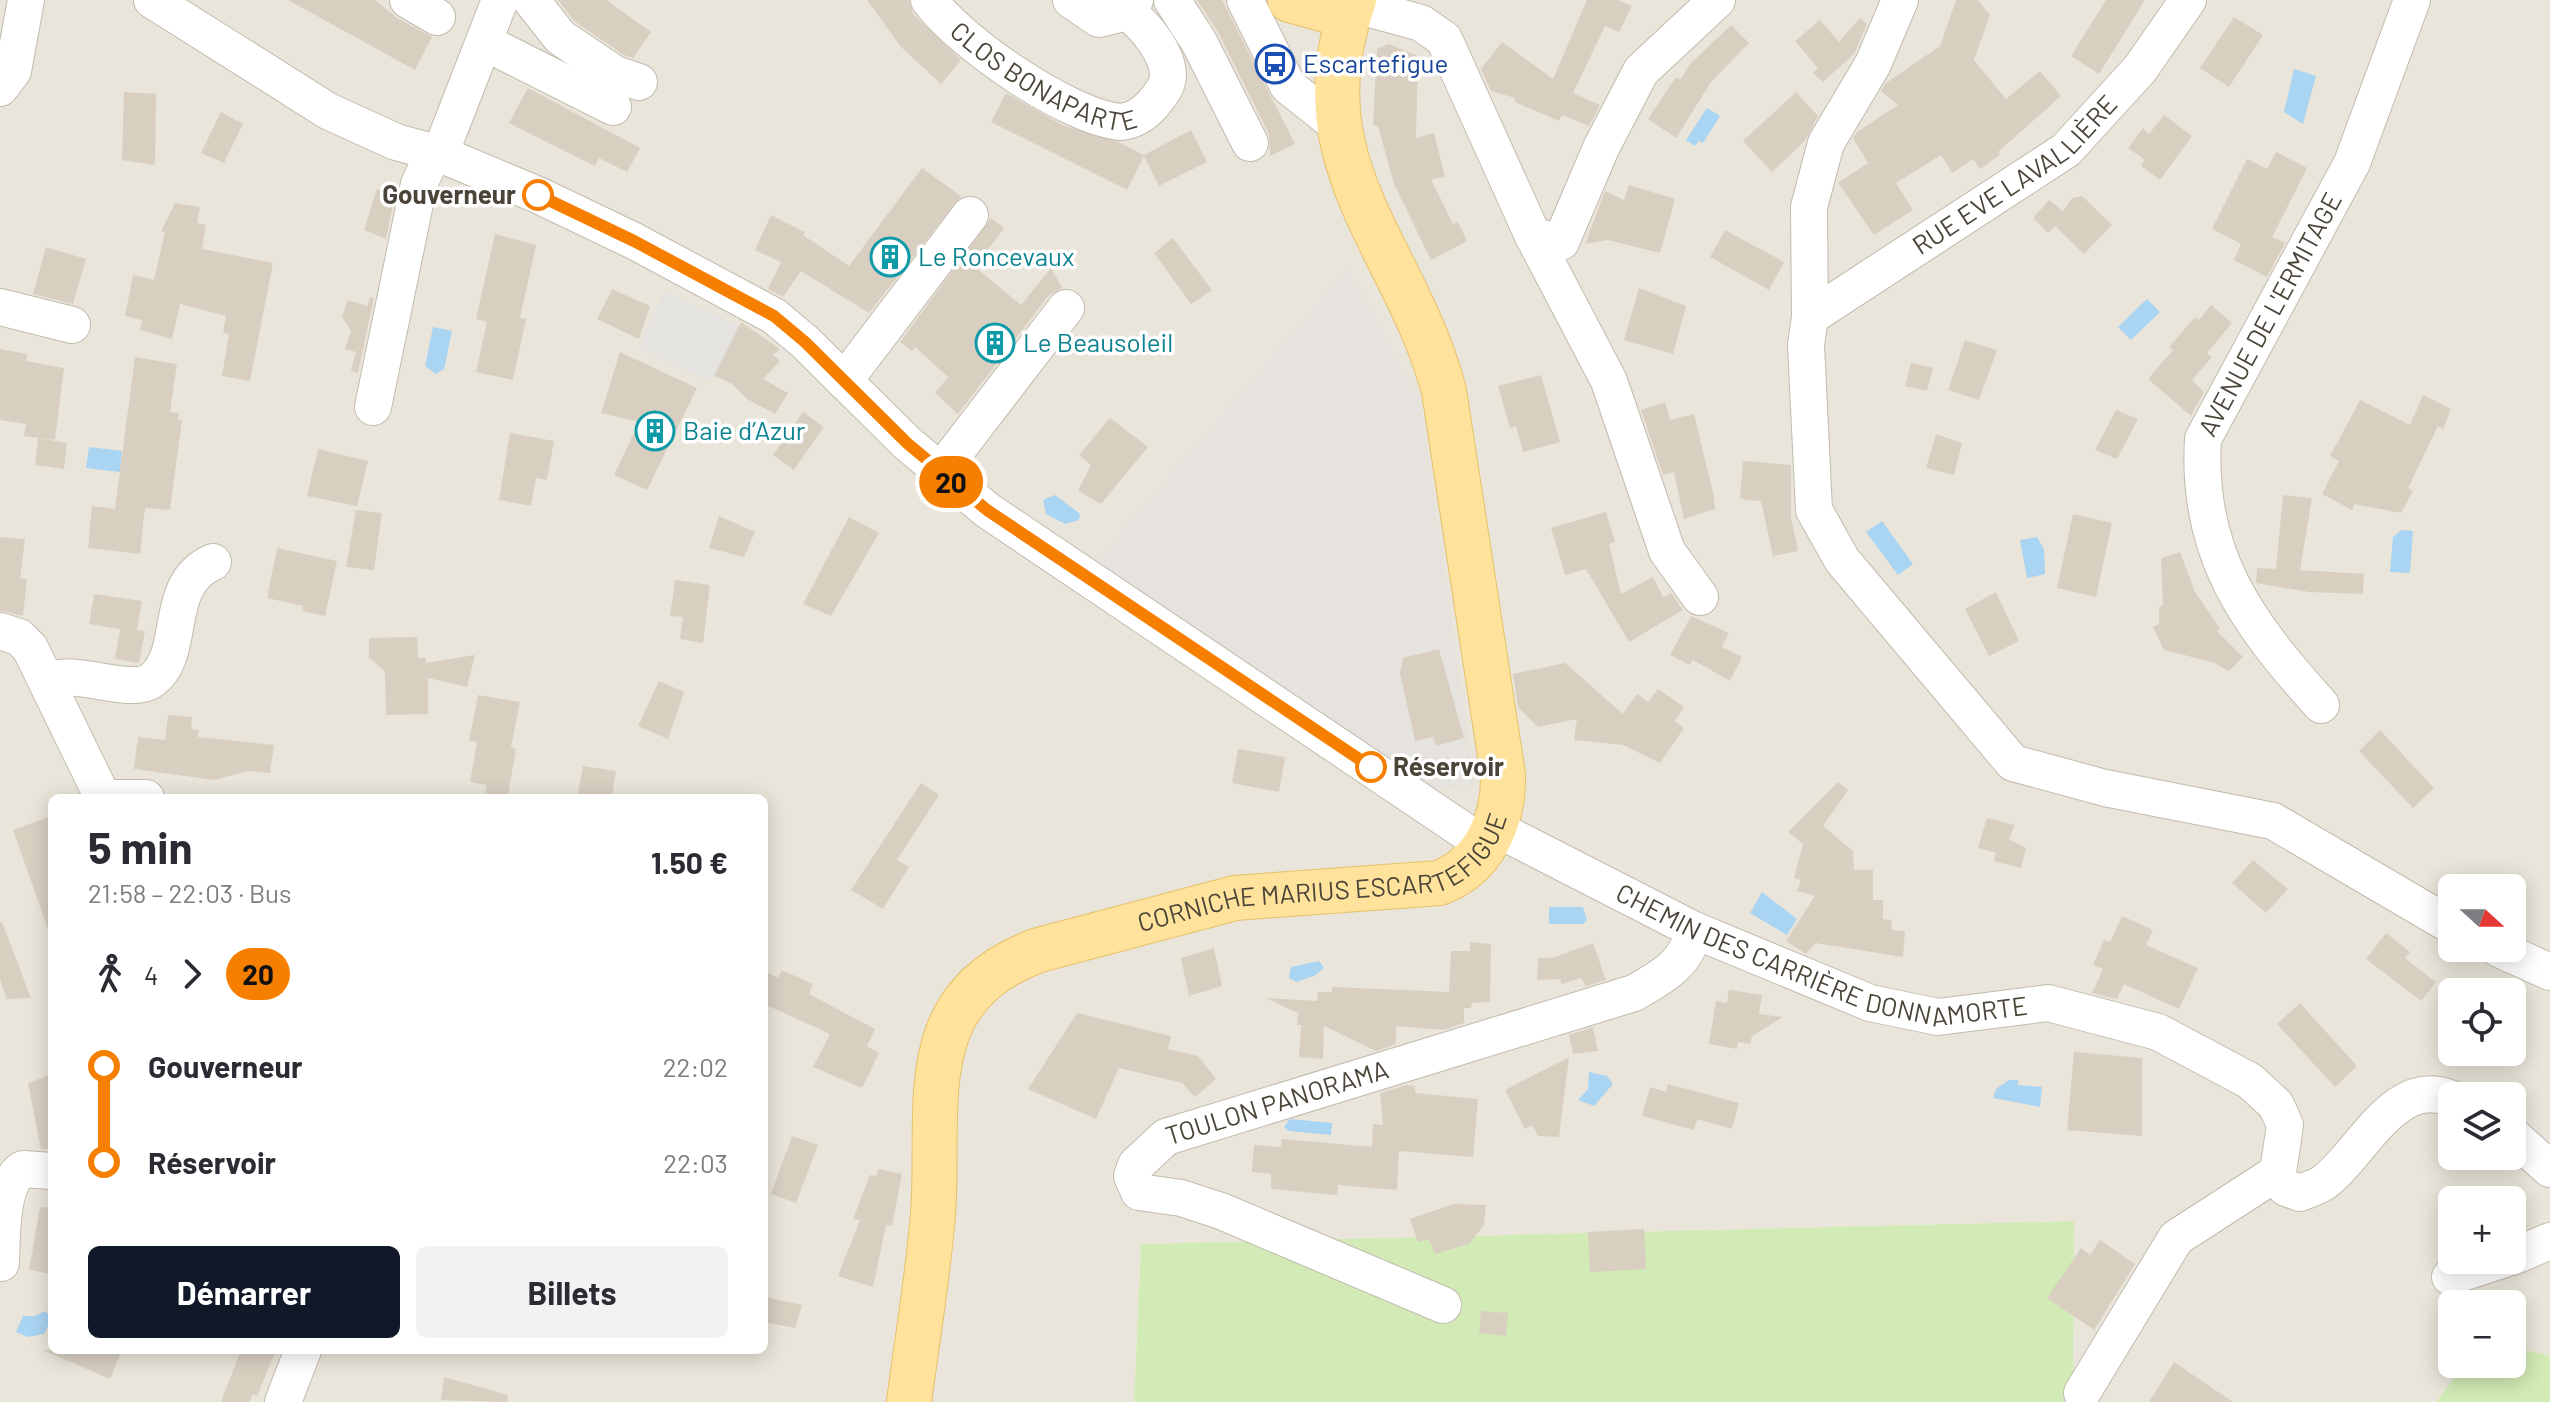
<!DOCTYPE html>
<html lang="fr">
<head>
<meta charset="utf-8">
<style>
  :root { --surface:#fff; --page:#f2f2f3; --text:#2b2b33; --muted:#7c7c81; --accent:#111827 }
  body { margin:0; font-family:Barlow,sans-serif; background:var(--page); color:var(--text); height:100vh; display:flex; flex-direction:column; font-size:30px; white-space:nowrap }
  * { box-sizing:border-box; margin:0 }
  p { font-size:26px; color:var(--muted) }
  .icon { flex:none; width:44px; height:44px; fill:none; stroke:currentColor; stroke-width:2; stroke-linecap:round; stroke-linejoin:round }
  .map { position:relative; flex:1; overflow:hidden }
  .details { position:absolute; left:48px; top:794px; width:720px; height:560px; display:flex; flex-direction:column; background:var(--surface); border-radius:12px; box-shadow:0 4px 20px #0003 }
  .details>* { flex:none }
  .badge { padding:0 16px; border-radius:26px; font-size:28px; line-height:52px }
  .needle { width:52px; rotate:111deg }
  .fabs { position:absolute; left:2438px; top:874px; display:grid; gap:16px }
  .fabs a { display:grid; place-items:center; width:88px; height:88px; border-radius:12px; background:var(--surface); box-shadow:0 4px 20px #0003; font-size:40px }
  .map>.badge { position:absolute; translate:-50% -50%; box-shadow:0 0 0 4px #fff }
  .legs { display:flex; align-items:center; gap:12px; height:88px; padding:0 40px; font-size:26px }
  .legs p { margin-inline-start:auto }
  .head { display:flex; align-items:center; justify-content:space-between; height:136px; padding:0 40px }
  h1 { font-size:44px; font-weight:700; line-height:60px }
  .primary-button { display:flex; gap:16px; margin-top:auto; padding:16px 40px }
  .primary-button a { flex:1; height:92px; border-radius:12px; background:var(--accent); color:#fff; font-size:32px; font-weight:700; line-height:92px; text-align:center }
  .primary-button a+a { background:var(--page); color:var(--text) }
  ul { padding:0 40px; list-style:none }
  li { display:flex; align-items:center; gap:28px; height:96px; font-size:30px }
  li i { display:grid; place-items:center; width:12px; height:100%; margin:0 10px; background:currentColor }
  li i::after { content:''; width:20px; height:20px; margin:-10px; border:6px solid; border-radius:50%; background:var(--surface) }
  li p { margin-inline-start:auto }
  li:first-child i { background:linear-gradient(#0000 50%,currentColor 0) }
  li:last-child i { background:linear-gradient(currentColor 50%,#0000 0) }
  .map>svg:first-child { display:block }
  .residential { fill:#eae5da; fill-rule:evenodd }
  .industrial { fill:#e6e2dd }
  .green { fill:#d2eab5 }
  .parking { fill:#e5e3e0 }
  .water { fill:#a9d4f2 }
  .building { fill:#d8cfc1 }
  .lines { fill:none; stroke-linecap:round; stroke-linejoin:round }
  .minor-casing { stroke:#c2bbae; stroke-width:38 }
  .major-casing { stroke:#e6c16a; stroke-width:46 }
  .minor { stroke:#fff; stroke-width:36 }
  .major { stroke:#ffe39c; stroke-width:44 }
  .line-1-casing { stroke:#fff; stroke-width:18 }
  .line-1 { stroke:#f77f00; stroke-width:12 }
  .stop-1-dot { fill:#fff; stroke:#f77f00; stroke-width:4 }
  .labels { text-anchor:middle; stroke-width:7; stroke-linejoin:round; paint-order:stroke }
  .transit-label { font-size:26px; fill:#164399; stroke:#fff; text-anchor:start }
  .street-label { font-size:26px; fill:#4b4439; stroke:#fff }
  .stop-label { font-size:26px; font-weight:bold; fill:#4b4439; stroke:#fff; text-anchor:end }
  .culture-label { font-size:26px; fill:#0d838f; stroke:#fff; text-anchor:start }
</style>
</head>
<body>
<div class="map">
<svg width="2550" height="1402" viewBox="0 0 2550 1402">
  <rect width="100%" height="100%" fill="#f6f3ec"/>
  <path class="residential" d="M0,0h2550v1356l-38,-10v-42h-60v60h13l-29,38h-363l1,-181 -933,23 -7,158h-1134zM52,798h712v552h-712zM2452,888h60v60h-60zM2452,992h60v60h-60zM2452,1096h60v60h-60zM2452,1200h60v60h-60z"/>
  <path class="industrial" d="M1348,268l71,130 56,387 -39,4 -343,-225z"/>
  <path class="green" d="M2074,1221l-1,181h-939l7,-158z
    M2512,1346l38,10v46h-114l29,-38h47z"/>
  <path class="parking" d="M664,291l76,35 -30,56 -71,-34z"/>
  <path class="water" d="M2294,69l22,7 -13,48 -19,-12z
    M1707,108l13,8 -17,27 -4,-2 -4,5 -9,-6z
    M2147,299l13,13 -29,28 -13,-13z
    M433,327l19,4 -8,38 -8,5 -11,-8z
    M89,447l33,4 -2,21 -34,-4z
    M1055,495l25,19 -1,6 -14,4 -19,-10 -3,-14z
    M1882,521l31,43 -15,11 -32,-43z
    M2401,530l12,1 -3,42 -20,-1 3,-35z
    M2037,537l7,12 1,25 -18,4 -7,-38z
    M1762,892l35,27 -10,16 -37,-22z
    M1549,907h34l4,13 -4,4h-34z
    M1319,961l5,7 -10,8 -18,6 -7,-4 2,-11z
    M1589,1072l18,4 6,8 -19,22 -16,-6 10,-11z
    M2009,1080h9v5l24,2 -2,20 -47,-9 3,-9z
    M1290,1119l42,4 -1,12 -42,-4 -5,-4z
    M45,1311l7,6 -8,17 -16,3 -12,-5 7,-16h12z"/>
  <path class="building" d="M288,0h87l22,18 35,19 -17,33z
    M558,0h48l45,32 -18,26 -9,-3 -50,-34z
    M867,0h42l4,14 48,46 -20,24 -40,-37z
    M1197,0h25l73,144 -25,12 -1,-22 -51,-102z
    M1587,0h31l14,6 -13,26 -14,-6 -32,67 27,12 -11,21 -27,-11 -3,6 -44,-19v-4l-24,-7 -10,-22 21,-27 51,37z
    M1956,0h22l12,15 -16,45 32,39 34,-28 21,25 -63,56 2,3 -20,14 -7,-10 -21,14 -11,-18 -45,28 17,27 -39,25 -36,-52 30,-20 -15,-25 4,-6 41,-27 -17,-14 5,-8 54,-37z
    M2106,0h39l-46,74 -28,-18z
    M2234,17l29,18 -34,52 -29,-19z
    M1860,18l7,6 -13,30 -31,28 -10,-9 5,-5 -23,-27 25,-21 19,22z
    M1731,25l18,18 -38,39 -35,56 -28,-19 28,-42 4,3 10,-16z
    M1389,44l29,12 -2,82 18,-5 11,44 -14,2 22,45 5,-2 9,19 -36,19 -37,-76 -16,-58 -5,-1 4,-76z
    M528,88l112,60 -13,24 -28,-14 -4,8 -86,-43z
    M124,92l32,2 -1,71 -33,-5z
    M1796,92l22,24 -13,25 -33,31 -29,-31z
    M1006,93l58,33 57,17 23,12 47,-25 16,32 -48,24 -15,-30 -17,34 -136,-68z
    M221,112l22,12 -19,39 -23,-10z
    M2164,115l28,21 -32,44 -19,-14 4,-6 -17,-12 15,-20 6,6z
    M2276,152l31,16 -35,69 13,6 -18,34 -33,-17 7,-16 -29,-15 35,-70 20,10z
    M922,168l39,28 -92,117 -68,-42 -18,26 -15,-8 13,-27 -26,-12 16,-35 34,17 -2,3 46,31z
    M1629,185l46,14 -15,54 -52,-13 -23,4 20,-53 19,9z
    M377,189l18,6 -9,44 -22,-9z
    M2082,196l30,29 -28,29 -29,-28 -7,7 -15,-15 16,-18 14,11 9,-13z
    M175,203l25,4 -3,16 9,2 -4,24 71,14 -23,118 -28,-5 7,-42 -6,-1 3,-17 -46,-12 -8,35 -32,-9 2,-10 -17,-4 8,-41 21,5 11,-48 -4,-1z
    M991,218l13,10 -29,39 46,38 30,-37 11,20 -13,7 -91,119 -23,-21 13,-16 -33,-30 -3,4 -12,-9z
    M1725,230l59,32 -15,28 -59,-33z
    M495,234l41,11 -16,73 6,1 -13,61 -37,-8 11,-50 -11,-3z
    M1173,238l39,52 -21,14 -37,-51z
    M46,247l40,12 -13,45 -40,-10z
    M1639,288l47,18 -13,48 -49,-14z
    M612,289l38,17 -11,33 -42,-20z
    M370,297l4,1 -16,75 -7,-2 5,-19 -11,-3 6,-18 -9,-14 6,-17 19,6z
    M2211,305l21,18 -25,30 5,4 -20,23 12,12 -13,24 -43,-37 25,-29 -4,-3 26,-30 4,3z
    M741,322l39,27 -7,6 7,6 -17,18 25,14 -13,21 -28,-15 -16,-16 -17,-7z
    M1965,340l32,10 -18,50 -31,-10z
    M0,349l27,5 -1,7 38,7 -9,72 -31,-4 2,-12 -26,-4z
    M620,352l77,36 -50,102 -33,-15 25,-53 -38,-9z
    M135,357l42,7 -7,48 9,1 -1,7h4l-12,90 -25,-2 -5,46 -52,-6 4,-42 23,3z
    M1911,363l22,5 -6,23 -22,-5z
    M1541,375l19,67 -37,10 -7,-26 -6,2 -12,-42z
    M2423,395l28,14 -8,20 -5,-3 -30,62 5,3 -12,22 -47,-9 -2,6 -30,-16 17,-33 -9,-5 30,-56 50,25z
    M1665,402l5,18 24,-6 20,83 1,12 -31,10 -10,-47 -11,3 -22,-65z
    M2116,410l22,9 -21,40 -22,-9z
    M803,412l21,15 -30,43 -21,-15z
    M1110,418l38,29 -47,57 -23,-13 13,-26 -12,-10z
    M510,433l44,8 -7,39 -11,-2 -5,28 -32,-6z
    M1936,434l26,9 -8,32 -28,-7z
    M38,438l29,5 -3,26 -29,-4z
    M318,449l50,12 -11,45 -50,-10z
    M1743,461l48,4v51l7,35 -25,5 -12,-55 -21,-2z
    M2283,495l29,3 -12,72 64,4 -1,20 -54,-2 -53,-9 1,-15 19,1z
    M356,510l26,3 -8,57 -28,-3z
    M1606,512l9,30 -6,2 12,50 32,-17 10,20 8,-4 12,17 -54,32 -43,-73 -21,6 -14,-47z
    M2073,514l39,9 -16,74 -39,-9z
    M719,516l36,16 -11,25 -35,-9z
    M849,517l30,16 -48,83 -28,-12z
    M0,537l25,2 -5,39 7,1 -4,37 -23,-5z
    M277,548l60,13 -12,55 -23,-5 1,-5 -36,-8z
    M2180,552l15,40 25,36 -3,3 26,26 -14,14 -17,-9 -48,-12 -11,-23 6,-3v-17l4,-2 -2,-47z
    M675,580l35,5 -7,58 -23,-4 3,-22 -13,-1z
    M1996,592l23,49 -30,15 -24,-47z
    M94,594l48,7 -5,29 8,1 -6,32 -24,-4 5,-30 -31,-5z
    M1691,616l38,17 -7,14 20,10 -12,24 -37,-21 -3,5 -20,-10z
    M417,637l1,21h8v5l49,-8 -8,32 -39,-9v36l-42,1 -1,-44 -16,-13v-20z
    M1439,649l25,89 -28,8 -3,-9 -18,4 -15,-68 3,-15z
    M1565,663l58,51 14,-20 11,8 10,-13 26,18 -9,14 9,7 -24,35 -37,-18 -49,-5 3,-21 -39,8 -20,-20 -5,-33z
    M659,681l25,11 -16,47 -30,-13z
    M478,695l42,7 -9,45 5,2 -8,47 -23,-3 2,-8 -17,-3 7,-40 -8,-1z
    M168,715l24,2 -1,12 8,1 -1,7 76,8 -4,28 -22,-2 -34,9 -80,-11 4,-32 27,3z
    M2380,730l54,58 -21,20 -54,-57z
    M1238,749l47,8 -6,35 -47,-9z
    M583,766l33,5 -4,27h-35z
    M1838,782l10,8 -25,36 30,25 1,19h19v30h10v19l9,1 -1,10 14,1 -2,26 -88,-14 -9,11 -20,-13 29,-45 -18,-5 4,-11 -7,-2 9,-34 -15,-12z
    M921,783l18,12 -42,65 12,7 -26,42 -32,-19z
    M52,816v115l-3,1 -36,-102z
    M1987,818l28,7 -6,14 17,9 -5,20 -27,-7 2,-8 -18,-5z
    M2253,860l35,29 -22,24 -34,-30z
    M2122,916l31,14 -7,15 52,23 -19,41 -55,-25 -7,15 -25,-6 11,-24 -10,-4 11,-25 6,2z
    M0,922h2l29,76 -24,1 -7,-20z
    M2386,933l24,19 -5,6 31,24 -15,19 -55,-42z
    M1470,942l21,2 -1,58 -18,1 -1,5h-7v15l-21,7 -47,-4v18l-20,7 -52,-25 -1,33 -24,-2 2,-32h-4l1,-12 -32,-15 51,3 1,-9h14v-5l117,5 2,-41h19z
    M1593,943l13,37 -20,6 -5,-8 -19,6 -2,-5 -23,1 1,-22h14z
    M1214,948l8,38 -33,10 -8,-38z
    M782,970l31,14 -4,10 66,35 -8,17 12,7 -17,35 -49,-21 17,-33 -66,-30v-33l14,7z
    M1729,990l33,5 -3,19 24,3 -31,19 -2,8 -12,-2 -1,7 -28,-5 7,-43 11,2z
    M2300,1003l57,63 -22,21 -58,-63z
    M1077,1013l94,23 -3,13 30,7 18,23 -21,18 -13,-14 -63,-15 -23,51 -68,-30z
    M1593,1027l5,24 -25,3 -4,-19z
    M2074,1052l68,6v78l-75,-6z
    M1569,1057l-10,80 -21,-1 -6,-11 -7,4 -20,-39z
    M52,1074v75h-11l-13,-66z
    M1668,1084l71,19 -7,26 -35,-10 -3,11 -52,-14 8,-29 16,5z
    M1406,1085l9,1v7l63,6 -5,58 -74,-6 -2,39 -59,-5 -1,10 -66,-6v-15l-19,-2 2,-27 27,2 1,-8 90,8 1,-23 10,1 -3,-32z
    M792,1136l26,9 -22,58 -25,-9z
    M878,1169l24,5 -10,52 -6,-1 -13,62 -35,-11 22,-56 -7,-1 17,-44 7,1z
    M1453,1204l33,1 -2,20 -15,19 -34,10 -6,-15 -11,3 -8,-23z
    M40,1207l12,1v66l-23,-4z
    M1644,1229l2,40 -56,3 -2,-40z
    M2100,1240l35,24 -41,66 -47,-32 34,-50 9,7z
    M764,1297l38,8 -7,23 -31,-6z
    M1481,1311l27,2 -2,23 -27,-3z
    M43,1350h79l-12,29z
    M241,1350h35l-19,46 -4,-2 -4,8h-28z
    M2174,1362l59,40h-84z
    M444,1377l64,18 -1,7 -66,-2z"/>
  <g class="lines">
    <g class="minor-casing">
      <g id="minor">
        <path d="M152,0l176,111 68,31 44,12 98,41 96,46 140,75 31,26 102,101 80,67 498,335"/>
        <path d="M408,0l29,17"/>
        <path d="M531,0l29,37 55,37 24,8"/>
        <path id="s1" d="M929,0c32,43 137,116 191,122 14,-1 24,-8 33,-18 5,-7 12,-13 14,-22 6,-24 -22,-57 -40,-70"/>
        <path d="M1071,0l28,19 28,-7 8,-12"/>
        <path d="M1172,0l27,42 51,101"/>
        <path d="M1245,0l43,86 49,39"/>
        <path d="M1900,0l-27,64 -47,79 -17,64 1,110 -4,28 8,165 28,50 171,203 92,25 168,33 179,105"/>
        <path d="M1352,4l69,19 23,16 89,197 28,6 40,-94 40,-77 76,-71"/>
        <path d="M484,42l129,65"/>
        <path d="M0,88l13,-17 13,-71"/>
        <path d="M440,154l60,-154"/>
        <path d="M1533,236l76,145 58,170 33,46"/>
        <path d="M0,307l72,18"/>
        <path id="s2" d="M1810,317l256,-167 74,-81 48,-69"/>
        <path d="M844,381l126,-166"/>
        <path d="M373,407l46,-223 15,-32"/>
        <path d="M940,472l126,-164"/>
        <path d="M0,631l19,6 11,11 73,150"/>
        <path d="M47,681c29,-13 84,15 105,-1 36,-27 9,-95 61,-118"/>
        <path id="s3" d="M2321,705c-74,-82 -125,-151 -118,-266l149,-276 60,-163"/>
        <path d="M110,798h36"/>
        <path id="s4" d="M1495,828l199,102 176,73 68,14 110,-14 110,29 92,49 26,24 9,20 -8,54 9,9 14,5c7,-3 17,-6 23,-10 39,-28 71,-109 129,-84"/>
        <path d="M2497,948l53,24"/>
        <path d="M2512,1135l38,34"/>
        <path d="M2512,1257l38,-16"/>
        <path d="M1,1263c1,-26 -1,-80 22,-94l29,2"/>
        <path d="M2450,1277l52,-17"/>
        <path id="s5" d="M1443,1305l-222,-94 -40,-13 -42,-6 -7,-16 4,-11 30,-28 468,-144c28,-16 53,-29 60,-63"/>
        <path d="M2082,1393l94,-155 102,-66"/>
        <path d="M283,1402l20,-52"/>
      </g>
    </g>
    <g class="major-casing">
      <g id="major">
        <path d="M1290,0l58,16"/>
        <path id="s6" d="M909,1402c8,-62 19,-125 24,-188 8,-108 -24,-217 106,-264l196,-52 204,-15c45,-17 65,-62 64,-108l-59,-384c-38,-144 -149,-226 -90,-391"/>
      </g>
    </g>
    <use href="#minor" class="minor"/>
    <use href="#major" class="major"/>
  </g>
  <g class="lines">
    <g class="line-1-casing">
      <path id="line-1" d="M538,195l96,46 140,75 31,26 102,101 80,67 384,257"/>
    </g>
    <use href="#line-1" class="line-1"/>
  </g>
  <defs>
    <g id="bus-ring" transform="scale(2)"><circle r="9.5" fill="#fff" stroke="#1a4fb4" stroke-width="1.5"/><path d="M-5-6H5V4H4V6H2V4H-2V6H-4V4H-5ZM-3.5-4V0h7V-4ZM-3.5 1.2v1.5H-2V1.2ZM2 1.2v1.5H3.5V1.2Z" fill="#1a4fb4"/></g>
    <g id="building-ring" transform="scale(2)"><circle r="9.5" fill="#fff" stroke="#0f9aa8" stroke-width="1.5"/><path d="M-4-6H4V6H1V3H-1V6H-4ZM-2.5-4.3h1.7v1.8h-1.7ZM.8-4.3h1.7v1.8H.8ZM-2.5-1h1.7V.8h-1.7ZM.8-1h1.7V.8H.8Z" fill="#0f9aa8"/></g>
  </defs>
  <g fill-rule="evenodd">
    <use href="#bus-ring" x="1275" y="64"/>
    <use href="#building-ring" x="890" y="257"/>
    <use href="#building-ring" x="995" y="343"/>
    <use href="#building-ring" x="655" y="431"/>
  </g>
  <g class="stop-1-dot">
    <circle cx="538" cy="195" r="14"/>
    <circle cx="1371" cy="767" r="14"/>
  </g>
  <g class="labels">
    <g class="transit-label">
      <text x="1303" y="73">Escartefigue</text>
    </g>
    <g class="street-label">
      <text dy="9" stroke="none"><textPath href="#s1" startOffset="142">CLOS BONAPARTE</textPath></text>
      <text dy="9" stroke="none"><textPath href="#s2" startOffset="250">RUE EVE LAVALLIÈRE</textPath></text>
      <text dy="9" stroke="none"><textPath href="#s3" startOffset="442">AVENUE DE L'ERMITAGE</textPath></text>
      <text dy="9" stroke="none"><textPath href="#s6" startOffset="802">CORNICHE MARIUS ESCARTEFIGUE</textPath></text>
      <text dy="9" stroke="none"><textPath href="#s4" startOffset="356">CHEMIN DES CARRIÈRE DONNAMORTE</textPath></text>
      <text dy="9" stroke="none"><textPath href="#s5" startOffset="512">TOULON PANORAMA</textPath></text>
    </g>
    <g class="stop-label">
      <text x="516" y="204">Gouverneur</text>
      <text x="1393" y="776" text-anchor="start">Réservoir</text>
    </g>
    <g class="culture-label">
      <text x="918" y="266">Le Roncevaux</text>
      <text x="1023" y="352">Le Beausoleil</text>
      <text x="683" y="440">Baie d’Azur</text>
    </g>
  </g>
</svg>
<div class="fabs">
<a><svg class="needle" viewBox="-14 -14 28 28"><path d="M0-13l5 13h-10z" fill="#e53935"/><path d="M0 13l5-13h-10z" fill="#7c7c81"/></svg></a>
<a><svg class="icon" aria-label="locate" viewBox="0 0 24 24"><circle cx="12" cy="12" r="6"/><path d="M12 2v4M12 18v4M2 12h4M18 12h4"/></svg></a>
<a><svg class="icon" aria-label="layers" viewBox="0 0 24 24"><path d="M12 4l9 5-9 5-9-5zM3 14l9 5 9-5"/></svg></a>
<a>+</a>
<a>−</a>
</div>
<b class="badge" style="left:951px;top:482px;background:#f77f00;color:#111">20</b>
<section class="details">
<div class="head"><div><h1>5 min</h1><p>21:58 – 22:03 · Bus</p></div><b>1.50 €</b></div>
<div class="legs"><svg class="icon" aria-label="walk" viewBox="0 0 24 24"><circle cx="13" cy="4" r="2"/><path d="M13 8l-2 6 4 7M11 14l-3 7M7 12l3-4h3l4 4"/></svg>4<svg class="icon" aria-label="forward" viewBox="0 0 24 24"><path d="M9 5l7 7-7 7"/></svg><b class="badge" style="background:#f77f00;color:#111">20</b></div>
<ul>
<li><i style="color:#f77f00"></i><b>Gouverneur</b><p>22:02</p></li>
<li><i style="color:#f77f00"></i><b>Réservoir</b><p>22:03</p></li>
</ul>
<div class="primary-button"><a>Démarrer</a><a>Billets</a></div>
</section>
</div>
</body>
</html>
